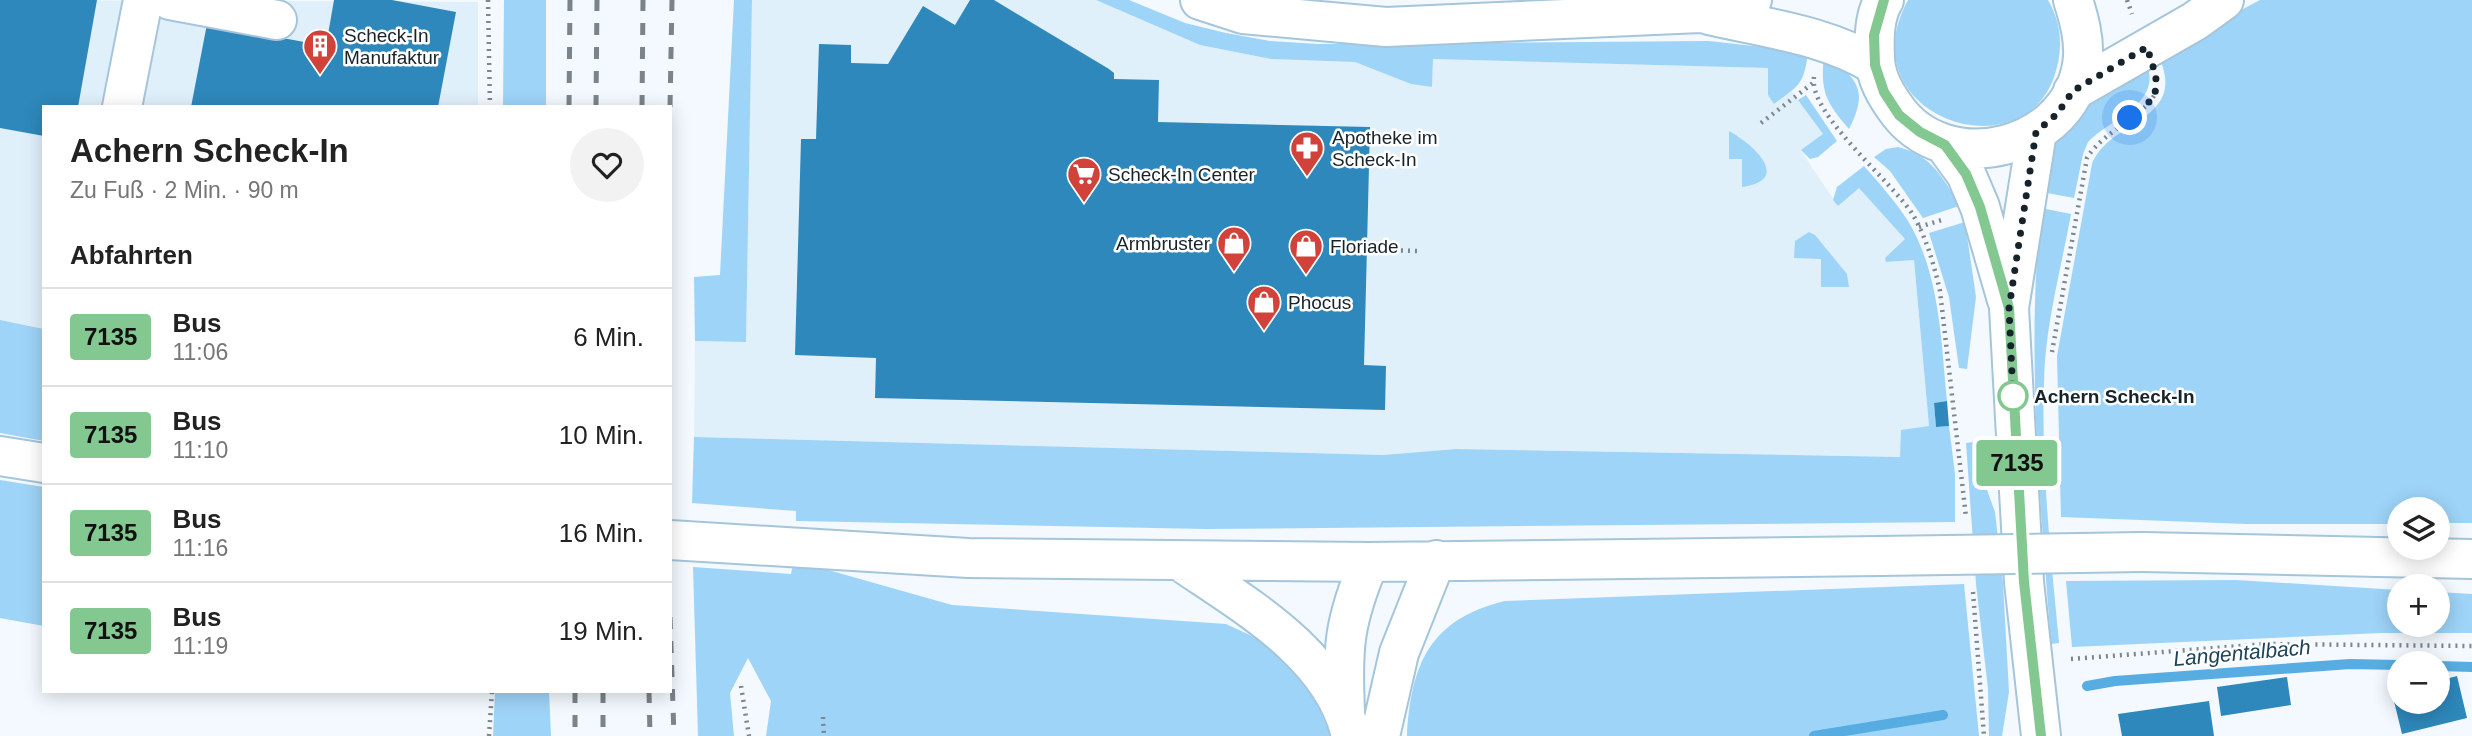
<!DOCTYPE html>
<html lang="de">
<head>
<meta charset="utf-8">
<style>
  :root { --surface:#fff; --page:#f2f2f2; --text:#222; --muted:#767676; --line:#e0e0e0 }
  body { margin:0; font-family:Arial,sans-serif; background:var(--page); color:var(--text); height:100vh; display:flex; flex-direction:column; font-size:26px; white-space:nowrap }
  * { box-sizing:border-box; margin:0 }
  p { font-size:23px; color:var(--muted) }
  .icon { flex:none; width:38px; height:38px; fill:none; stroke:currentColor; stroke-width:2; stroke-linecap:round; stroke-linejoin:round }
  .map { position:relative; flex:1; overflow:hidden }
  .drawer { position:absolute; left:42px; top:105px; width:630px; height:588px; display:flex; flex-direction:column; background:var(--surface); border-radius:0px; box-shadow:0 4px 18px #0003 }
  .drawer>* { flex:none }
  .badge { padding:0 14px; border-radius:5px; font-size:24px; line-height:46px }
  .buttons { position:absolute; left:2387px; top:497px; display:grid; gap:14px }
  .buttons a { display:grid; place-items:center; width:63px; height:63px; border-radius:50%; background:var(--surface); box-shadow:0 4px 18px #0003; font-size:35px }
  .you { position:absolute; width:35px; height:35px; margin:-18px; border:5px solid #fff; border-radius:50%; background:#1a73e8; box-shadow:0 0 0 10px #1a73e833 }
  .map>.badge { position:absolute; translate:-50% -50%; box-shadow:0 0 0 4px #fff }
  h2 { padding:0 28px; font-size:26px; line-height:63px }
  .round { display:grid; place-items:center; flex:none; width:74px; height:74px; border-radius:37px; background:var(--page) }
  .overview { display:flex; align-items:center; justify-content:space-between; height:119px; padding:0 28px }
  h1 { font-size:33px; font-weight:600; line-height:52px }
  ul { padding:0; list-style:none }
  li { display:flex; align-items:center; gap:21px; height:98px; padding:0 28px; border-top:2px solid var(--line) }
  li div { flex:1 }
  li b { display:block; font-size:26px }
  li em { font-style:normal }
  li .badge { min-width:77px; font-weight:700; text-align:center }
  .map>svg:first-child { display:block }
  .built { fill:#e0f0fb }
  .green { fill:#9ed4f8 }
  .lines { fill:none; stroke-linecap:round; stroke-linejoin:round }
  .stream { stroke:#57ade1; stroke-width:10 }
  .building { fill:#2e88bb }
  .minor-casing { stroke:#a5c5da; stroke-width:42 }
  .major-casing { stroke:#a5c5da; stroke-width:42 }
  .path { stroke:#7d868c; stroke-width:4.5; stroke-dasharray:2 5; stroke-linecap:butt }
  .minor { stroke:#fff; stroke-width:38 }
  .major { stroke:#fff; stroke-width:38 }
  .rail { stroke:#7b848b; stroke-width:5; stroke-dasharray:12 12; stroke-linecap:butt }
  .major-bridge-casing { stroke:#a5c5da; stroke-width:42; stroke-linecap:butt }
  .major-bridge { stroke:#fff; stroke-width:38 }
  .line-casing { stroke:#fff; stroke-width:16 }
  .line { stroke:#84c891; stroke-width:10 }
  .walk { stroke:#17232b; stroke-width:7; stroke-dasharray:0 12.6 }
  .stop-dot { fill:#fff; stroke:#84c891; stroke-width:3.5 }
  .labels { text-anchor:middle; stroke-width:5; stroke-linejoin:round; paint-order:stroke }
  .poi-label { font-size:19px; fill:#17232b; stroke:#fff; text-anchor:start }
  .stop-label { font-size:19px; font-weight:bold; fill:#17232b; stroke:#fff; text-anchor:start }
  .water-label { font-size:21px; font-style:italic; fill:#1e4259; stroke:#fff }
</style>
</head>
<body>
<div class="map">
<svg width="2472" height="736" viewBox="0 0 2472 736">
  <rect width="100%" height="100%" fill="#f3f9fe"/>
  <path class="built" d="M0,0l478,2v105h-434v222l-44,-9z
    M752,0h344l104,45 71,14 84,3 56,22 21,3 1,-28 335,9v27l7,9 17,-13 32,43 -23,17 37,55 21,-19 46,52 -18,23 27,-2 15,167 -27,3 -1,27 -445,-8 -73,6 -689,-18 1,-96 51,1z"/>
  <path class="green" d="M504,0h42v107h-43z
    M734,0h18l-6,342 -51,-1 -1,-64 26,-2z
    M1096,0h33l56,23 41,10 44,8 48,3 391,-3 99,11c-4,32 -8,33 -34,52l-6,-9v-27l-335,-9 -1,28 -21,-3 -56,-22 -84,-3 -71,-14z
    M1908,0h140c12,21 15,43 9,67 -26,112 -213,50 -149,-67z
    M2260,0h212v523h-34v-14h-39v15h-153l-185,-7 -4,-161 35,-192c18,-45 96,-42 67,-107l3,-5z
    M1824,55c34,23 45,35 25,74 -23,-27 -29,-37 -25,-74z
    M2147,65c15,39 -37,54 -59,77l-5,12 -9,44 -32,-6 11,-47 38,-46z
    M1806,95l31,46 -19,16 -8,2 -9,-9 22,-16 -25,-34z
    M1729,131c24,13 64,49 13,56v-28h-13z
    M1898,147c33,8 46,31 61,59l-36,12 -33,-47 -16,-14 12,-8z
    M1864,166c15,17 31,35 44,55 32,53 33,120 39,180l-13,2 2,24 13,-1 6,48v48l-749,7 -410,-8v-10l-104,-8 2,-66 689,18 73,-6 444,8 1,-27 28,-4 -15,-166 -28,2 -1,-4 20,-19 -46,-51 -21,18 -5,-6 4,-13z
    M2041,208l30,6c-10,55 -26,112 -27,168 -3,87 7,175 15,261l-8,1c-11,-146 -25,-290 -10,-436z
    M1965,222l11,75 -9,72 -8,-1 -10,-71 -20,-64z
    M1809,232l6,3 32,39 2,13h-28v-28l-27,-1 1,-17z
    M0,320l44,9v112l-44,-8z
    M1973,442l3,18 19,52 8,71 6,109 -7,44h-13l-1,-47 -12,-105 -10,-141z
    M0,480l44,7v139l-44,-8z
    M793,564l21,2 138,39 274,19 41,19 42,42 22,51h-565l5,-35 -23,-43 -18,35 4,43h-36l-5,-169 98,7z
    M2236,580l163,10v35h39v-33l34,2v39h-91l-309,14 -6,-66z
    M1964,584l15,152h-572c4,-72 23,-117 98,-135z
    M495,691h54l2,45h-58z"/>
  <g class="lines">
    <path class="stream" d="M2438,666l34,1
      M2087,686l28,-5 235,-17 49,1
      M1814,736l129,-21"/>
  </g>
  <path class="building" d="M0,0h97l-19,107h-34v29l-44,-8z
    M334,0h58l64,12 -18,95h-247l16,-83 119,22z
    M970,0h24l115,69 5,4v6l45,1 -1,42 212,5 -6,238 22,1 -1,44 -510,-12 1,-40 -81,-3 6,-216h15l3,-95 32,1v18l37,1 35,-58 32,19z
    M1947,401l2,25 -13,1 -2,-24z
    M2457,676l10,42 -65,16 -10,-41 7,-2v11h39v-21z
    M2287,677l4,28 -70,11 -4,-29z
    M2209,701l5,35h-92l-4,-22z"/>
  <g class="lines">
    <g class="minor-casing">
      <path id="minor" d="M170,0l107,20
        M122,107l21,-107"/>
    </g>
    <g class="major-casing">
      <path id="major" d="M1200,0l43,14 143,13 314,-14 52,-13
        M1884,0c-10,16 -10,39 -9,57 0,18 9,35 19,49 50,76 182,44 189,-49 1,-20 -4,-38 -10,-57
        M1709,15c56,13 117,20 166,50
        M2073,91l122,-70 29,-21
        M2037,132l-28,176 15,274 17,154
        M1945,145l21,29 14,33 27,93
        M0,456l44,7
        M670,540l298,18 401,4 510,-6
        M2142,552l330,7
        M1180,561c64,44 153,93 171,175
        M1345,711c-3,-64 -1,-89 24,-149
        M1380,736l19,-83 37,-93"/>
    </g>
    <path class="path" d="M488,0l2,107
      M2127,0l5,14
      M1814,77c-6,37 78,104 99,138 14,24 21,50 27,76l26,226
      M1761,123l52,-40
      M1919,227l26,-8
      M1352,249l65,2
      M2052,352l35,-194c16,-28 67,-46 70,-71
      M1973,592l11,144
      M2071,659l196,-15 205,2
      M741,686l8,50
      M823,717l1,19
      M489,736l3,-45"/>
    <use href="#minor" class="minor"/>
    <use href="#major" class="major"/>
    <path class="rail" d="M569,107l1,-107
      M596,107l1,-107
      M642,107l1,-107
      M670,107l2,-107
      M670,617l4,119
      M575,691v45
      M603,691v45
      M649,691l1,45"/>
    <g class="major-bridge-casing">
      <path id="major-bridge" d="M1879,556l263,-4"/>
    </g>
    <use href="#major-bridge" class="major-bridge"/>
  </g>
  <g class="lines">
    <g class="line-casing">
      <path id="line" d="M1884,0l-10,35 1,30 9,27 15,23 21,17 25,13 21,29 14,33 29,101 15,274 17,154"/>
    </g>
    <use href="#line" class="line"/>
    <path class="walk" d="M2013,396l-4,-88 27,-176 21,-18 16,-23 74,-44c11,37 19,46 -17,71"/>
  </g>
  <defs>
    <g id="building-pin" transform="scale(1.75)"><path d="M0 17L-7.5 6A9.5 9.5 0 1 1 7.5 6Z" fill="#d1433a" stroke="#fff"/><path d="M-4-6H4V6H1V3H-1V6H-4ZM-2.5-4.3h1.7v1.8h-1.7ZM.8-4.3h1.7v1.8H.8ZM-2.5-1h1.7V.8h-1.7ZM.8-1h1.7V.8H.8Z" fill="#fff"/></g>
    <g id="pharmacy-pin" transform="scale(1.75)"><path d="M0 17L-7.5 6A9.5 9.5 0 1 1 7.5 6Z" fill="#d1433a" stroke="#fff"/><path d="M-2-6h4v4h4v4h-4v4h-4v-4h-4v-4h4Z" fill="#fff"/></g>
    <g id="supermarket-pin" transform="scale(1.75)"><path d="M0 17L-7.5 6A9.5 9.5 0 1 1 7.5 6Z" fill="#d1433a" stroke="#fff"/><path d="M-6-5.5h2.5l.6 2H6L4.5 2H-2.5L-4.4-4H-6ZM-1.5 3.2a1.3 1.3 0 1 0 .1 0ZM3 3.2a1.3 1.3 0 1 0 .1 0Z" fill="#fff"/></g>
    <g id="shop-pin" transform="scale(1.75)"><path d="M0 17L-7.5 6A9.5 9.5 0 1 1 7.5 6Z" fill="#d1433a" stroke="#fff"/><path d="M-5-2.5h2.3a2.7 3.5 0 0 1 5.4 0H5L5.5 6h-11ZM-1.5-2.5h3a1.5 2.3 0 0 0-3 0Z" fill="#fff"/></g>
  </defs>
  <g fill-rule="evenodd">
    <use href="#building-pin" x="320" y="46"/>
    <use href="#pharmacy-pin" x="1307" y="148"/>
    <use href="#supermarket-pin" x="1084" y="174"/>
    <use href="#shop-pin" x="1234" y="243"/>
    <use href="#shop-pin" x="1306" y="246"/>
    <use href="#shop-pin" x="1264" y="302"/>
  </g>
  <circle class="stop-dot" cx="2013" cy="396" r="14"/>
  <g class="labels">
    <g class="poi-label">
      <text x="344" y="42">Scheck-In<tspan x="344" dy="22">Manufaktur</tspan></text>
      <text x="1332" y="144">Apotheke im<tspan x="1332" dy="22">Scheck-In</tspan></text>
      <text x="1108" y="181">Scheck-In Center</text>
      <text x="1210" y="250" text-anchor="end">Armbruster</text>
      <text x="1330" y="253">Floriade</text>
      <text x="1288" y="309">Phocus</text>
    </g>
    <g class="stop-label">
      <text x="2034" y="403">Achern Scheck-In</text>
    </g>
    <g class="water-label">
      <text transform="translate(2242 653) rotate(-5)" y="7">Langentalbach</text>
    </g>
  </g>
</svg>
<div class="buttons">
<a><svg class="icon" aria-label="layers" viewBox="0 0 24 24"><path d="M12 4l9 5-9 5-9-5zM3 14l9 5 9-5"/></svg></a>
<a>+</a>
<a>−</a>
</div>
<div class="you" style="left:2130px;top:118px"></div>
<b class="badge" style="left:2017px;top:463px;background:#84c891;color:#111">7135</b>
<section class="drawer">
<div class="overview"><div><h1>Achern Scheck-In</h1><p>Zu Fuß · 2 Min. · 90 m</p></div><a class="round"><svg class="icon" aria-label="heart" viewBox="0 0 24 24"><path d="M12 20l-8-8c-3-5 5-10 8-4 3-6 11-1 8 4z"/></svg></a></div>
<h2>Abfahrten</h2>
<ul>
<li><span class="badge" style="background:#84c891;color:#111">7135</span><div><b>Bus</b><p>11:06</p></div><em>6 Min.</em></li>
<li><span class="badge" style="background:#84c891;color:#111">7135</span><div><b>Bus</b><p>11:10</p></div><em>10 Min.</em></li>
<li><span class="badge" style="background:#84c891;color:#111">7135</span><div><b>Bus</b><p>11:16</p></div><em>16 Min.</em></li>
<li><span class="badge" style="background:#84c891;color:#111">7135</span><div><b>Bus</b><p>11:19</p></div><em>19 Min.</em></li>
</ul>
</section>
</div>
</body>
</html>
